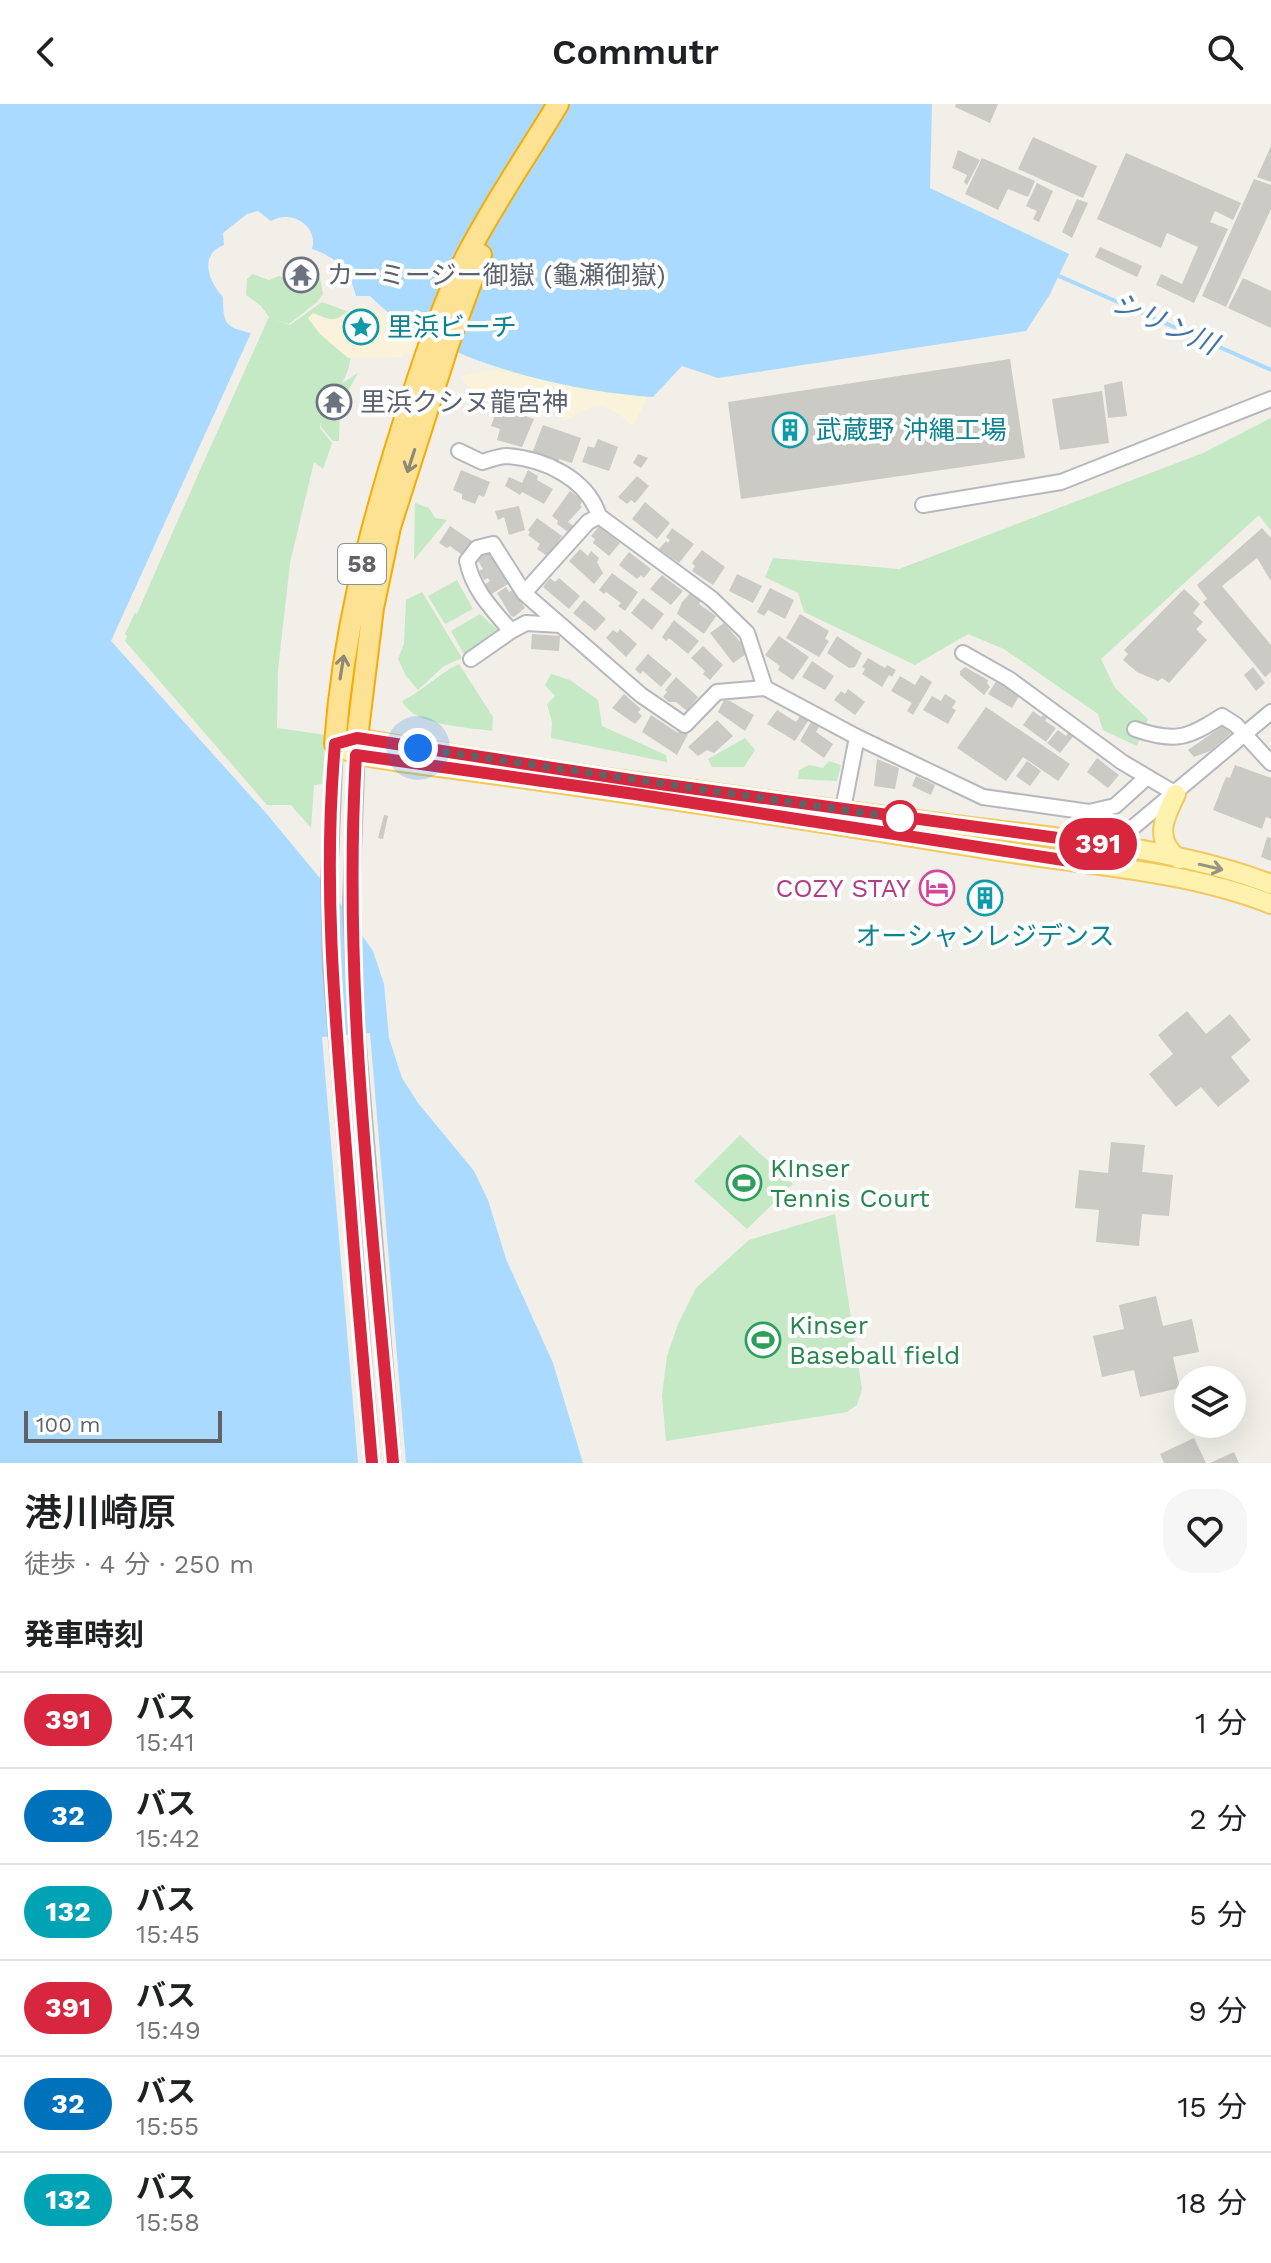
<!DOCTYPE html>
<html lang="ja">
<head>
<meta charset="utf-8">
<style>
  :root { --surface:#fff; --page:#f6f6f6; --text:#202124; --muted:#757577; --line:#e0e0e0 }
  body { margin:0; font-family:"Work Sans","Noto Sans JP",sans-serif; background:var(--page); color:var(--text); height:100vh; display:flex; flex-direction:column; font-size:30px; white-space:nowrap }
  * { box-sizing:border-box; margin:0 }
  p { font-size:26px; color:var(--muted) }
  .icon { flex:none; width:44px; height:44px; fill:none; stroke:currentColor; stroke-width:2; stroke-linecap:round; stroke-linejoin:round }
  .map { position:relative; height:1359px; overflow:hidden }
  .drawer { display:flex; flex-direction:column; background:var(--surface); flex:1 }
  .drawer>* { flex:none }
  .badge { padding:0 16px; border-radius:26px; font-size:28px; line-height:52px }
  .fabs { position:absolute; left:1174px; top:1262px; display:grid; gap:16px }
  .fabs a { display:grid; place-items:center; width:72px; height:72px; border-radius:50%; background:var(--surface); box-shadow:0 8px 32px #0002; font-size:40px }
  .scale { position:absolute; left:24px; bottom:20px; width:198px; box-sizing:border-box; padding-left:8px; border:4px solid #5f6368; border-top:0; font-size:22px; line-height:28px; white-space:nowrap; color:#5f6368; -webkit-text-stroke:6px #fff; paint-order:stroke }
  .you { position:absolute; width:40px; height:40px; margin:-20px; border:6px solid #fff; border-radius:50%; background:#1a73e8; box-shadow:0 0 0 12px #1a73e833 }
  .map>.badge { position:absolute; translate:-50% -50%; box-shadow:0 0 0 4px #fff }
  h2 { padding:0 24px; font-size:30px; line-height:72px }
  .round { display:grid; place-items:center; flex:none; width:84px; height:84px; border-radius:32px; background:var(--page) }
  .headline { display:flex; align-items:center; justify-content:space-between; height:136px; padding:0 24px }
  h1 { font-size:38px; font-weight:600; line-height:60px }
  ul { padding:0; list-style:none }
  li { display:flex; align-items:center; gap:24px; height:96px; padding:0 24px; border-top:2px solid var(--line) }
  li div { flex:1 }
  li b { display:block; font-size:30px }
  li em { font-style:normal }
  li .badge { min-width:88px; font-weight:700; text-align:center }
  header { display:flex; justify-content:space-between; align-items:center; height:104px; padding:0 24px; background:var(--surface); font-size:36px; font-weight:600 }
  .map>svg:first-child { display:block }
  .green { fill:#c5e8c5 }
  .sand { fill:#fbf3d9 }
  .water { fill:#aadaff }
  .pier { fill:#f1efe8 }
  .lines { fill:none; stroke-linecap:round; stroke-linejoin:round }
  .stream { stroke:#aadaff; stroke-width:4 }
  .building { fill:#cccac5 }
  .minor-casing { stroke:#b5b8bc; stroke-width:18 }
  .major-casing { stroke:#f2c960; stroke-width:22 }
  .highway-casing { stroke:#f9ab00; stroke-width:24 }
  .minor { stroke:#fff; stroke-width:14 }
  .major { stroke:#fff2af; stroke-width:18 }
  .highway { stroke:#fde293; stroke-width:20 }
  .oneway { stroke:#8e8975 }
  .oneway2 { stroke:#979581 }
  .line-casing { stroke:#fff; stroke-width:18 }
  .line { stroke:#d7263d; stroke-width:12 }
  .walk { stroke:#5f6368; stroke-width:8; stroke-dasharray:0 14.4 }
  .stop-dot { fill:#fff; stroke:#d7263d; stroke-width:4 }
  .labels { text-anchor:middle; stroke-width:8; stroke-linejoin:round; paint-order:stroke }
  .shield { fill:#fff; stroke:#8f9295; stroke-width:2 }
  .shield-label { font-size:24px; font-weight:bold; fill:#5f6368 }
  .worship-label { font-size:26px; fill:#5b616d; stroke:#fff; text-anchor:start }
  .culture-label { font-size:26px; fill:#0d838f; stroke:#fff; text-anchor:start }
  .hotel-label { font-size:26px; fill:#b23c85; stroke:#fff; text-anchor:end }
  .leisure-label { font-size:26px; fill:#27864d; stroke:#fff; text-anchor:start }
  .water-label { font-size:28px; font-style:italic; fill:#4174aa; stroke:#fff }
</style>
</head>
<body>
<header><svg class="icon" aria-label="back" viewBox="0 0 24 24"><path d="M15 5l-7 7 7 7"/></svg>Commutr<svg class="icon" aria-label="search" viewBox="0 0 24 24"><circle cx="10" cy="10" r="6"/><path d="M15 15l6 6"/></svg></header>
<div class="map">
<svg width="1271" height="1359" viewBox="0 0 1271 1359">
  <rect width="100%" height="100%" fill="#f1efe8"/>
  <path class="green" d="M253,170l16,6 10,-4 17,6 10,-7 14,3 3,16 -6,8 -28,22 -16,-5 17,6 32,-23 33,12c-3,17 -2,35 -6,52 -5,22 -26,36 -29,62l12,15 -9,26 -9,-7 -24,101 -12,107 -1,58 49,7 -4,49 -8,1 -3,43 -20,-23h-24l-142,-164 2,-5 -2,-2 10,-21 2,1c42,-97 87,-198 132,-297l-8,-11 -15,-11 1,-16z
    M358,269l-18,33 -1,35h-6l-12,-14 1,-14 5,-4 14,-25z
    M1271,314v113l-12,-16 -158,144 14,29 33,31 -11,27 -34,-16 -5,-16 -94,-65 -36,-15 -53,31 -111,-53 -6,-19 -33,-16 8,-19 126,11 304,-116z
    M415,399l14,5 6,10 12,2 -33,40z
    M457,476l16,29 -28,15 -17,-28z
    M422,488l40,66 -18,8 -26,24 -12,-14 -8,-17 6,-15 2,-44z
    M480,510l20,18 -35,24 -14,-25z
    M459,560l34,53 -1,14c-24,-4 -79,-5 -90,-30 21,-10 36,-27 57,-37z
    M551,570l19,6 28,20 4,26 64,29 1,7 -116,-24 1,-16 -5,-18 8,-8 -10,-11z
    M745,634l10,12 -11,17h-32l-4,-8z
    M829,657l12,4 -4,16 -39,-2 1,-9 10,-5 14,3z
    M740,1031l53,49 -46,45 -53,-48z
    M835,1110l27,175 -5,16 -10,7 -181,29 -4,-45 5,-40 11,-32 18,-36 53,-48z"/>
  <path class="sand" d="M360,200l59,29 -8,22 -7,-3 -2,5 -54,1 -28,-24 -12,-16 5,-5c29,13 22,3 47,-9z
    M517,265l134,20 -18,37c-29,-25 -36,-26 -68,-5l-7,-14 -18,-8 -10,12c-31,-5 -51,-6 -69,-34l28,-7z"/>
  <path class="water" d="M0,0h932l-2,84 139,66 -20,42 -23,35 -308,47 -36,-12 -29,31c-88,-6 -220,-36 -283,-101h-14c-7,-26 -18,-38 -44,-47 7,-23 -21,-40 -41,-28l-13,-10 -11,3 -24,19 1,12c-26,10 -15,37 -1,52 0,27 2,30 28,36l-140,308 155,172 68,82 39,56 11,33 5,54 13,40 16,25 56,68 14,29 18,59 47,104 30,100h-583z"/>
  <path class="pier" d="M370,929l36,430h-48l-36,-426z"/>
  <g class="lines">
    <path class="stream" d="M1059,172l212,94"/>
  </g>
  <path class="building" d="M956,0h42l-8,19 -35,-16z
    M1033,33l64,29 -14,32 -65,-29z
    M1271,42v36l-14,-5z
    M958,46l22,10 -13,25 -3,-3 3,-7 -15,-7z
    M1126,49l115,50 -8,17 -18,-9 -5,11 18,7 -34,74 -38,-18 5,-11 21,10 16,-37 -31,-14 -6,15 -64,-29z
    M982,54l53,23 -7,16 -20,-8 -10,21 -33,-16z
    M1254,75l17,6v24l-45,98 -24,-11z
    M1037,79l16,8 -14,31 -6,-3 4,-8 -11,-5z
    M1077,95l11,4 -16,35 -10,-6z
    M1100,143l42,19 -5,11 -42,-20z
    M1243,174l28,13v37l-43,-20z
    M1010,255l15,99 -284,41 -13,-97z
    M1122,277l5,35 -19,2 -4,-33z
    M1102,287l7,52 -49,7 -8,-51z
    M498,303l36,12 -12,28 -25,-7 3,-11 -9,-3z
    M543,321l38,13 -9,25 -13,-4 -1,5 -26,-11z
    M598,335l20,8 -9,24 -27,-9 6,-16 6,2z
    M638,350l10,4 -7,10 -8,-5z
    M461,366l29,12 -6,15 -5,-2 -4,9 -13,-5v-5l-9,-4z
    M528,366l10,6 -1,4 16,9 -9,15 -22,-12 -2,3 -15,-9 4,-9 13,6z
    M637,372l12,10 -14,17 -4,-3 -4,4 -9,-7z
    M570,387l13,9 -3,5 2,2 -14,15 9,6 -5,7 -15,-11 1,-3 -6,-5z
    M645,398l25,21 -13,16 -25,-20z
    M519,402l6,24 -16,5 -5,-18 -6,3 -3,-9z
    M537,414l25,18 -9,13 3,2 -6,7 -13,-9 3,-5 -12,-9 2,-3 -2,-2z
    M450,422l22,15 -10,14 -12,-9 -3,2 -8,-5z
    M599,422l21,17 -11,13 -16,-13 2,-4 -4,-3z
    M672,424l22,16 -15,19 -20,-14 7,-8 2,2 2,-3 -4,-3z
    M1262,424l9,10v43l-14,-23 -35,28 49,59v27l-6,5 -62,-75 4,-3 -10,-14z
    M580,445l8,7 3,-5 8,7 -2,4 6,11 -9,11 -25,-23z
    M490,446l21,26 -5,4 2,4 -18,11 -6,-10 6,-4 -2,-3 -4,2 -5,-9 4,-2 -6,-10z
    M702,446l23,17 -12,18 -21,-14 3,-5 -3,-3z
    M629,448l22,17 -7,9 -3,-3 -4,4 -18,-14z
    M612,469l26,19 -13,19 -7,-5 3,-3 -15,-11 -2,2 -5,-4z
    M737,470l25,12 -9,17 -24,-12z
    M662,471l21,16 -12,14 -21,-16z
    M550,474l5,4 4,-4 21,18 -11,13 -26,-22z
    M506,483l3,5 5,-3 11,19 -11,9 -3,-1 -14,-23z
    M770,484l24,12 -9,19 -17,-9 -4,6 -7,-4z
    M1184,485l16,15 -7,9 10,9 -7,7 11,11 -38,43 -7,-5 -4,3 -21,-9 -14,-12 5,-6 -4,-4z
    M693,486l8,10 -2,4 17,12 -12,18 -27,-20 5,-12z
    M643,494l21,16 -12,16 -21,-17z
    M584,496l22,19 -11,12 -22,-18z
    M800,510l29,17 -4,8 4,2 -10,16 -33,-19z
    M674,516l25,21 -11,13 -19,-16 -3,3 -4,-4z
    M724,519l25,29 -16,11 -23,-30z
    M620,525l17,15 -11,13 -20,-19 7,-8 4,3z
    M532,530l28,2 -1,15 -28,-2z
    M779,532l30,21 -16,23 -15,-10 2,-4 -15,-11z
    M837,532l25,17 -7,14 -6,1 -22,-15z
    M703,542l20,19 -13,15 -7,-6 2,-3 -14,-13z
    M648,550l24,20 -11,13 -18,-16 -3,3 -5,-5z
    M868,554l17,10 2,-3 9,5 -4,7 -3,-2 -7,12 -20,-13 3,-5 -3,-2z
    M812,557l22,15 -9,14 -23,-13z
    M965,563l23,13 -1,3 3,4 -6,8 -24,-20v-4z
    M1253,563l12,16 -9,8 -12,-16z
    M921,571l11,7 -19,33 -6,-4 5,-8 -21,-12 9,-15 15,9z
    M676,573l22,20 -11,14 -11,-9h-7l-6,-5 4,-5 -2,-2z
    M997,576l24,13 -9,15 -24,-14z
    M848,585l17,13 -10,13 -21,-15 7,-9 4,3z
    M624,590l17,15 -3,3 4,4 -7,8 -23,-16z
    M945,590l11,7 -4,7 4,2 -8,14 -25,-14 9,-14 9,5z
    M724,596l6,1 24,14 -9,16 -27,-19z
    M986,603l84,57 -12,17 -35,-24 -17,24 -49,-33z
    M777,606l19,12 6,-9 8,5 -15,23 -28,-17z
    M1033,607l8,6 2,-2 4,3 -2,3 11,7 -10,14 -23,-17z
    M651,611l27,18 2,-4 8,5 -11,21 -35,-23z
    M717,616l16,16 -19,17 -7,-3 -9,6 -10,-9z
    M812,616l8,5 -4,7 17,12 -9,14 -24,-17z
    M1224,621l7,8 -21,18 -16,6 -6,-7z
    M1058,626l8,6 4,-6 5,4 -15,19 -13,-10z
    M1097,654l22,17 -11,13 -21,-16z
    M877,655l22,9 -4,21 -21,-3z
    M1027,657l14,10 -11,15 -14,-10z
    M1235,661l36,13v41l-5,-2 -4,12 -49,-19 13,-33 4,1z
    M916,672l19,9 -4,10 -19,-9z
    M384,711l4,1 -5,23 -5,-1z
    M1267,733l4,1v23l-10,-4z
    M929,767l24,7 -7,26 -25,-6z
    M975,777l29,11 -9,23 -29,-10z
    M1187,907l19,23 24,-20 21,26 -20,17 19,24 -32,26 -17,-20 -25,20 -27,-33 24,-20 -15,-19z
    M1111,1038l34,3 -3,27 31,3 -4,41 -27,-2 -3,32 -43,-4 3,-32 -24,-2 4,-38 29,3z
    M1156,1192l7,30 29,-7 7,33 -26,5 7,31 -40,9 -6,-27 -32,7 -9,-41 31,-7 -5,-24z
    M1194,1334l12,25h-42l-4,-9z
    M1234,1348l5,11h-29z"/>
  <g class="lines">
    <g class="minor-casing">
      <path id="minor" d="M459,347l23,11c7,-2 17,-6 25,-6 37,3 80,22 92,60l113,83 35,34 18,55 -48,4 -32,33 -44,-30 -117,-102 -31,-49 -16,4 -10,13c6,29 25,48 44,70
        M923,401l138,-23 210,-83
        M524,489l64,-71 11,-6
        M963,549l46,26 113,83 54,32
        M471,555l40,-28 15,-8 35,2
        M765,584l92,49 126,60 106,15 26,-6 32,-29
        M1135,625c40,14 53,9 87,-13l14,9 35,38
        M335,640l-6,139 2,85 41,495
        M357,641l-6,159 6,130 36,429
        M843,705l14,-72
        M1089,760l182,-152"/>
    </g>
    <g class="major-casing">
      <path id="major" d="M345,638l12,-4c191,34 384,59 575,84 111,15 234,22 339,62
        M335,640l21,11 38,6c198,26 395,56 592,88 95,16 195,20 285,55
        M1176,690c-12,24 -23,46 3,65"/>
    </g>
    <g class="highway-casing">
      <path id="highway" d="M357,634l16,-130 17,-81 59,-185 32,-87
        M335,640c8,-110 33,-208 66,-313 19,-60 38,-120 66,-176 27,-52 61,-101 91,-151"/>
    </g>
    <use href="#minor" class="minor"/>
    <use href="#major" class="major"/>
    <use href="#highway" class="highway"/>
  </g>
  <defs><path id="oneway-shaft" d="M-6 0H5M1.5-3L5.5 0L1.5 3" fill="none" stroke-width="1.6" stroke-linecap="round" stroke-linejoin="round" transform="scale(2)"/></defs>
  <g class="oneway">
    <use href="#oneway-shaft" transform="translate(411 357) rotate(108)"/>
    <use href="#oneway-shaft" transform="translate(342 563) rotate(-81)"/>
  </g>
  <use class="oneway2" href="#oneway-shaft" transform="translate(1211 763) rotate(13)"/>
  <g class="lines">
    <g class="line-casing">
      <path id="line" d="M372,1359c-10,-109 -19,-217 -27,-326 -11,-131 -22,-261 -10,-393l22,-6 281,43 472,64 -21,19 -454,-70 -279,-39c-14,236 17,473 37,708"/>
    </g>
    <use href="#line" class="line"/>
    <path class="walk" d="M418,644l482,70"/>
  </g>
  <defs>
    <g id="temple-ring" transform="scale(1.8)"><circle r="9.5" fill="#fff" stroke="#6b7280" stroke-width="1.5"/><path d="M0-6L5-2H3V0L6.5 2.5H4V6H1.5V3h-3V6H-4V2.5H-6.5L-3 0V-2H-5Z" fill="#6b7280"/></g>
    <g id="sight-ring" transform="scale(1.8)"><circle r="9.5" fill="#fff" stroke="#0f9aa8" stroke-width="1.5"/><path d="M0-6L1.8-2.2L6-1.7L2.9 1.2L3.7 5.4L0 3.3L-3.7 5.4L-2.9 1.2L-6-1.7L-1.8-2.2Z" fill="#0f9aa8"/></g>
    <g id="building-ring" transform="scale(1.8)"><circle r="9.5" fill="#fff" stroke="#0f9aa8" stroke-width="1.5"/><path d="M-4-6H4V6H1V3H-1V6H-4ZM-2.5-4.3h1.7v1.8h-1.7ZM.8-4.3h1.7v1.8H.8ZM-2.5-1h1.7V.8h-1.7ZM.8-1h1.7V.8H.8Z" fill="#0f9aa8"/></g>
    <g id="hotel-ring" transform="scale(1.8)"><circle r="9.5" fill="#fff" stroke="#d1479c" stroke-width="1.5"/><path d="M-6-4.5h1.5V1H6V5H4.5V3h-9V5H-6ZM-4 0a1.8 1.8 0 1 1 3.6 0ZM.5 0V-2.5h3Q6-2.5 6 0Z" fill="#d1479c"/></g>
    <g id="stadium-ring" transform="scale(1.8)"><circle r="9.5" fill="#fff" stroke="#2e9e5b" stroke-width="1.5"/><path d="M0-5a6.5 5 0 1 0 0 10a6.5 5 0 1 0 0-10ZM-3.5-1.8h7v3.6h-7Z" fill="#2e9e5b"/></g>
  </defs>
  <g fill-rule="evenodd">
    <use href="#temple-ring" x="301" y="171"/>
    <use href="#sight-ring" x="361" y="223"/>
    <use href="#temple-ring" x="334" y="298"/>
    <use href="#building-ring" x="790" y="326"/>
    <use href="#hotel-ring" x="937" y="784"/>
    <use href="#building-ring" x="985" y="794"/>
    <use href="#stadium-ring" x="744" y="1079"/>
    <use href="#stadium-ring" x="763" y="1236"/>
  </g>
  <circle class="stop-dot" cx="900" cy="714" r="16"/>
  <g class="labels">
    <rect class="shield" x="338" y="440" width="48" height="40" rx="6"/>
    <g class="shield-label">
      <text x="362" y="468">58</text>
    </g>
    <g class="worship-label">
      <text x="327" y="180">カーミージー御嶽 (龜瀬御嶽)</text>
      <text x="360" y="307">里浜クシヌ龍宮神</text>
    </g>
    <g class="culture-label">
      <text x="387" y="232">里浜ビーチ</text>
      <text x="816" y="335">武蔵野 沖縄工場</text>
      <text x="985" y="841" text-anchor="middle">オーシャンレジデンス</text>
    </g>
    <g class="hotel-label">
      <text x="911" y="793">COZY STAY</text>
    </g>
    <g class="leisure-label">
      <text x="770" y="1073">KInser<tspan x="770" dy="30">Tennis Court</tspan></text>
      <text x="789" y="1230">Kinser<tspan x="789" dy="30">Baseball field</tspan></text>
    </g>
    <g class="water-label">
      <text transform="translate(1165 219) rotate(24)" y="10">シリン川</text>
    </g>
  </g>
</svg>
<div class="fabs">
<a><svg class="icon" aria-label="layers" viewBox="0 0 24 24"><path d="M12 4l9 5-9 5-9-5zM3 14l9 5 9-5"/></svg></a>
</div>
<div class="scale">100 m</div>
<div class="you" style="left:418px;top:644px"></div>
<b class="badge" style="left:1098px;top:740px;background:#d7263d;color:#fff">391</b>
</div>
<section class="drawer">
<div class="headline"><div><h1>港川崎原</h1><p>徒歩 · 4 分 · 250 m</p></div><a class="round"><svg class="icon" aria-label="heart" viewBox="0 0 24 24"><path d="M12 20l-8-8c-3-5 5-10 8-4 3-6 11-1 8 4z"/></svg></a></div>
<h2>発車時刻</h2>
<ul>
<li><span class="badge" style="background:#d7263d;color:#fff">391</span><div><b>バス</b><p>15:41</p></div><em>1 分</em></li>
<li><span class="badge" style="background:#0072bc;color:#fff">32</span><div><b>バス</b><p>15:42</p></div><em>2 分</em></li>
<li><span class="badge" style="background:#00a3b4;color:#fff">132</span><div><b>バス</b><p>15:45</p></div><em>5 分</em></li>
<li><span class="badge" style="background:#d7263d;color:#fff">391</span><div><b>バス</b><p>15:49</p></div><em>9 分</em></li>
<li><span class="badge" style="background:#0072bc;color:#fff">32</span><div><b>バス</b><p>15:55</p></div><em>15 分</em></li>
<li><span class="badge" style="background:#00a3b4;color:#fff">132</span><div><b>バス</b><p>15:58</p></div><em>18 分</em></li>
</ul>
</section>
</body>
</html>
